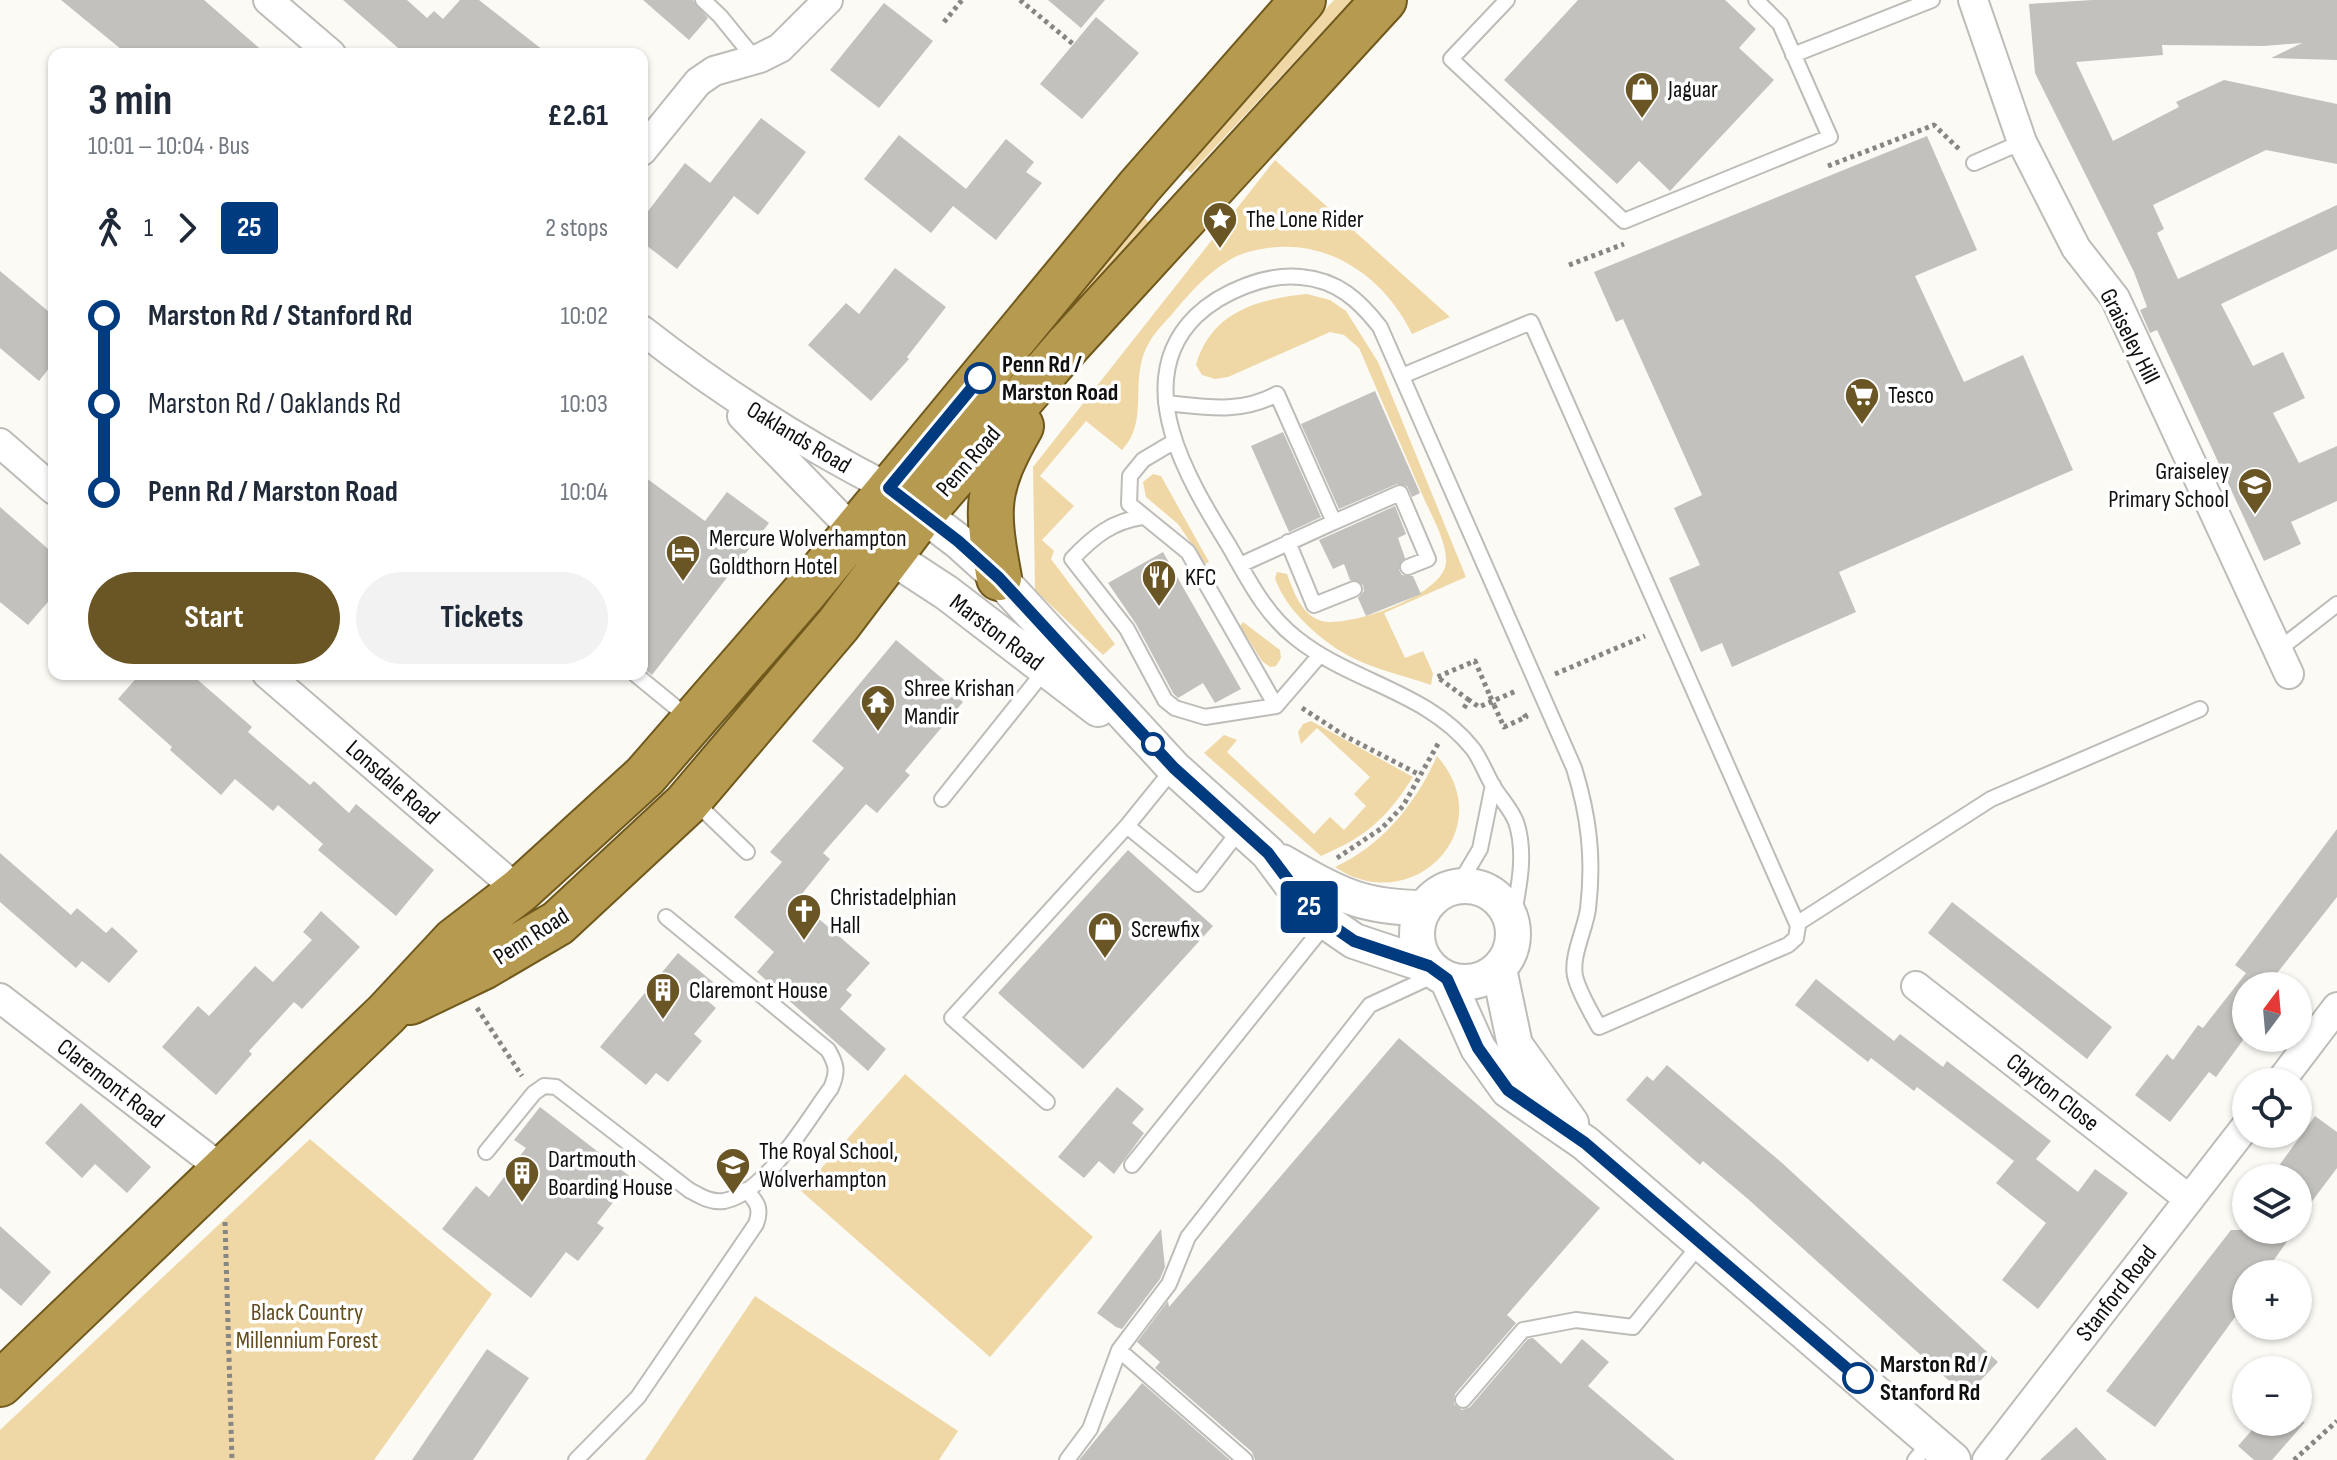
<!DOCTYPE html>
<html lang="en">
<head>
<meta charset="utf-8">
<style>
  :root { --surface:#fff; --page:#f2f2f3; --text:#1f2937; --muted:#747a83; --accent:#6a5524 }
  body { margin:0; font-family:"Sofia Sans Condensed",sans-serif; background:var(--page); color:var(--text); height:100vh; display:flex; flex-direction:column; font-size:30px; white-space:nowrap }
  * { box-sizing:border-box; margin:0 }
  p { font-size:26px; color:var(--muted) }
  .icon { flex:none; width:44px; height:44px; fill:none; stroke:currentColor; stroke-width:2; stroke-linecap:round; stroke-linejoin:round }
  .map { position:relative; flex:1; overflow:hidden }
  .panel { position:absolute; left:48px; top:48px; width:600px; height:632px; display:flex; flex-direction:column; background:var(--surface); border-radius:16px; box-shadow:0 2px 6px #0004 }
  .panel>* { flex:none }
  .badge { padding:0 16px; border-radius:6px; font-size:28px; line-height:52px }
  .needle { width:52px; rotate:16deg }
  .controls { position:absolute; left:2232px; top:972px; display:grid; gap:16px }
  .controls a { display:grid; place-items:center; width:80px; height:80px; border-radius:50%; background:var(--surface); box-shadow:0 2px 6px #0004; font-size:40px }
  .map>.badge { position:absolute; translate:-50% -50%; box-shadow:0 0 0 4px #fff }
  .legs { display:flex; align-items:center; gap:12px; height:88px; padding:0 40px; font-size:26px }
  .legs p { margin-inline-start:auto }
  .overview { display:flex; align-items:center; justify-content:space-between; height:136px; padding:0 40px }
  h1 { font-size:44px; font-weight:700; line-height:60px }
  .action { display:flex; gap:16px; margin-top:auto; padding:16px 40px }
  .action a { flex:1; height:92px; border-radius:48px; background:var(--accent); color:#fff; font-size:32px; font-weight:700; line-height:92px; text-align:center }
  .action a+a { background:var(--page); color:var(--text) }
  ul { padding:0 40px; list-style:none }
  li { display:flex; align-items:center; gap:28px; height:88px; font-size:30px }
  li i { display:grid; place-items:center; width:12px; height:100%; margin:0 10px; background:currentColor }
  li i::after { content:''; width:20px; height:20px; margin:-10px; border:6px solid; border-radius:50%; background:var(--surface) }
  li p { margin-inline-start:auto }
  li:first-child i { background:linear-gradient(#0000 50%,currentColor 0) }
  li:last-child i { background:linear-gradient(currentColor 50%,#0000 0) }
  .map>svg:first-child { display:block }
  .green { fill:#efd8a5 }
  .building { fill:#c3c1bd }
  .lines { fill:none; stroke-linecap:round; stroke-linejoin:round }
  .service-casing { stroke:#bebcb8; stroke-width:18 }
  .minor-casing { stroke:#bebcb8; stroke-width:32 }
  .tertiary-casing { stroke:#bebcb8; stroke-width:38 }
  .trunk-casing { stroke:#70591c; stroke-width:48 }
  .path { stroke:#878683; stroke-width:5; stroke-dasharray:4 4; stroke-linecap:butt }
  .service { stroke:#fff; stroke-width:14 }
  .minor { stroke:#fff; stroke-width:28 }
  .tertiary { stroke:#fff; stroke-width:34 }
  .trunk { stroke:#b69a50; stroke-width:44 }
  .path-bridge { stroke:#878683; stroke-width:5; stroke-dasharray:4 4; stroke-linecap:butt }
  .line-1-casing { stroke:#fff; stroke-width:18 }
  .line-1 { stroke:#003b80; stroke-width:12 }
  .stop-1-dot { fill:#fff; stroke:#003b80; stroke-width:4 }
  .labels { text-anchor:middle; stroke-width:7; stroke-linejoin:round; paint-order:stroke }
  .poi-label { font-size:24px; fill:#100f0e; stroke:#fff; text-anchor:start }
  .street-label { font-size:24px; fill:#100f0e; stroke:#fff }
  .stop-label { font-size:24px; font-weight:bold; fill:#100f0e; stroke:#fff; text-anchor:start }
  .park-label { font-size:24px; fill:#614d1e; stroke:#fff }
</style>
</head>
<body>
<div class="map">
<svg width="2337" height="1460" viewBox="0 0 2337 1460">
  <rect width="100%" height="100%" fill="#fcfaf5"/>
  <path class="green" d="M1334,0h18l-161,173 -10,-10z
    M1275,160l175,157 -38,17c-30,-62 -93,-102 -164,-82 -29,8 -56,38 -75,61 -8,9 -17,18 -23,28 -23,37 1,79 -28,109l-36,-29 -46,55 34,30 -32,34 12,11 -3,8 64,85 -12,11 -68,-65 -2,-123z
    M1136,212l16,12 -103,113 -9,-7z
    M1307,294l23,6 16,11 32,51 88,215 -82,36 21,45 18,-7 10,22 -2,12c-25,-9 -54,-15 -78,-27 -29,-14 -68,-48 -78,-80l2,-6 10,2c7,18 14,41 35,47 27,7 123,-26 124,-59 1,-21 -16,-49 -24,-68 -21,-49 -42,-97 -63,-146l-15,-13 -14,-3 -102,45 -13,2 -13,-4 -6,-10c15,-53 61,-66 111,-71z
    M1153,474l8,2 48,86 -4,2 -27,-40 -32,-27 -3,-15z
    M1243,622l37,28 1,8 -5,8 -6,1 -8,-6 -22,-35z
    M1311,721l102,56c-27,42 -46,59 -92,79l-117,-103 20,-18 13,5 -10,12 87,82 16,-17 14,13 22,-24 -12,-12 16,-17 -53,-49 -16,16 -3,-12 5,-8z
    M1437,756c65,74 -26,163 -102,111 48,-22 81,-64 102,-111z
    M905,1074l188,163 -103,120 -189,-166z
    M310,1139l182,155 -118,166h-374v-30z
    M755,1296l203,135 -19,29h-294z"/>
  <path class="building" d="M61,0h143l62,54h-139z
    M343,0h64l20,18 7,-7 9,8 17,-19h19l69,54h-143z
    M643,0h50l15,18 -19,22z
    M1048,0h57l-24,28z
    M1578,0h147l31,29 -17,19 35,32 -104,111 -31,-30 -22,23 -113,-104z
    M2092,0h245v60l-66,-2 31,-15 -38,3 -102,-1 1,10 -87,7 37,79 66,-34 -3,-5 48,-22 113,24v60l-71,-14 -113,55 11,24 -7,4 21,46 159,-74v44l-116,55 32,62 30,-14 22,46 -32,15 26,50 38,-17v55l-46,21 10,22 -37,17 -107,-231 -7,3 -10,-23 7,-3 -13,-35 -99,-199 -6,-69z
    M884,3l49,38 -54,67 -49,-38z
    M1096,17l43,36 -57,66 -42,-35z
    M761,118l45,34 -48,63 -24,-19 -57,73 -35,-27v-23l43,-56 25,20z
    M899,135l67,54 40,-50 28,23 -8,10 16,11 -46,57 -43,-34 -22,27 -67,-54z
    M1927,136l50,114 -62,26 49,106 59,-27 50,115 -234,102 17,40 -124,55 -10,-24 -21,9 -32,-74 31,-13 -26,-57 28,-13 -79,-176 -7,3 -22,-50z
    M895,268l51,39 -39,50 2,2 -38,42 -63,-56 38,-42 13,11z
    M0,271l54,45v46l-15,19 -39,-33z
    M1375,391l45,102 -8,4 -5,-11 -10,-2 -58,25 -38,-85z
    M1283,432l38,85 -32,15 -38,-86z
    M642,475l63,46 22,-29 42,31 -117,152 -10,-8z
    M1395,506l11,28 -8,4 7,20 -6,12 3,5 11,1 8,18 -55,22 -8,-18 6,-7 -1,-6 -13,-5 -6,-16 -11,5 -14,-29z
    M0,507l54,47v41l-26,30 -28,-23z
    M1163,552l78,137 -26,14 -12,-20 -25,15 -5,-5 -37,-69 -28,-41z
    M896,640l59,49 -4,4 12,9 -58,69 5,4 -33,38 -11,-9 -43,49 7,6 -33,41 73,63 -24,27 6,5 -12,14 46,40 -18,22 -111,-99 17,-20 -40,-35 48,-55 -12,-10 74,-84 -32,-27z
    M140,674h51l61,53 -4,5 62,53 4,-4 35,32 7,-9 78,66 -38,46 -78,-66 5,-6 -45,-39 -5,6 -38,-32 -14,16 -51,-45 2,-3 -54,-48z
    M2337,829v68l-70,89h-21v50l-30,41 -7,-5 -39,50 -35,-27 32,-41 6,6 25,-35 5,3 43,-55 -11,-8z
    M1128,850l85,76 -130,143 -85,-76z
    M0,853l71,62 6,-7 29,25 6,-6 26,24 -29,32 -27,-22 -6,7 -76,-66z
    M1952,902l160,125 -25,32 -159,-126z
    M321,911l39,36 -58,62 -8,-7 -45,49 3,3 -36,41 -54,-48 36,-41 11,10 46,-50 18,16 39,-42 -9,-8z
    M678,953l35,29 -11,14 14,12 -22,26 8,7 -34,41 -12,-9 -10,12 -46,-38z
    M1816,979l78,62 6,-7 43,33 4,-6 104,80 -15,18 42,33 17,-23 33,24 -90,116 -36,-29 44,-57 -50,-40 18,-22 -97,-74 -3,4 -43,-33 -3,4 -73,-57z
    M1399,1038l201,170 -93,107 9,8 -61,71 -1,10 8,6 8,-3 58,-68 5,-1 28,26 21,-25 27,23 -21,24 87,74h-420l-3,-8 -97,-84 5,-6 -23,-20 31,-41 1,6z
    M1667,1065l114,97 217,200 -32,34 -218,-197 -45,-38 -3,4 -74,-65 21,-24 6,5z
    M1117,1087l27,22 -12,14 12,10 -30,41 -15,-13 -15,17 -26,-21z
    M81,1103l70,64 -24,26 -32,-29 -13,14 -37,-35z
    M540,1107l92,71 -35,45 7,5 -26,33 -12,-9 -35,46 -89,-69 34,-43 13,11 37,-49 -12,-8z
    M2315,1116l22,16v36l-39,52v-42h-28z
    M0,1226l51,46 -30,34 -21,-18z
    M1161,1229l4,38 -5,12 -38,50 -6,-2 -19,-14z
    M2231,1230h64l-31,44h-18v28l-91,125 -49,-36z
    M487,1349l42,29 -56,82h-61z
    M1142,1383l88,77h-151z
    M2259,1422h46l-33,38h-18l-16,-14z
    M2076,1427l31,33h-67z"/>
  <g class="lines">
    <g class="service-casing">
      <path id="service" d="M703,0l17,16 35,43
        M1507,0l-56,59 173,162 206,-84 -50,-113 -24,-24
        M1793,55l139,-55
        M1974,163l48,-21
        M1402,376l129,-54 267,604 -2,12 -8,7 -189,82c-8,-15 -20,-34 -24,-51 -4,-20 10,-46 13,-67 6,-50 1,-93 -14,-141l-194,-441c-21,-27 -43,-47 -79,-50 -34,-4 -80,15 -105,39 -68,67 -7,165 33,230 19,33 36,68 67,92 56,45 131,53 177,111 8,11 13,25 20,37 7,12 18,23 23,36 11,32 2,69 -4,102
        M1166,403c40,4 74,11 111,-9l57,128 -94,43
        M1175,441l-32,19 -13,16 -1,28 59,48 88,154 43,-50
        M1143,517c-31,4 -50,20 -71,42l55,70 38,71 10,8 30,9 71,-11
        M1334,522l66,-29 28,66 -20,8
        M1288,542l26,63 40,-16
        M2278,650l59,-46
        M635,674l55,45
        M942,799l104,-130
        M693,800l54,52
        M1127,826l71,58 42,-54
        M1458,886l22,-37 13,-64
        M1798,923l193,-124 209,-90
        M1047,1102l-95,-84 175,-192 47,-58
        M486,1152l48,-59 10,-7 12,1 133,103c11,6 22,13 35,11 42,-8 83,-81 107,-113 7,-16 6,-23 -3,-38l-162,-133
        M1132,1165l195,-243
        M1463,1400l60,-70 53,-10 57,7 68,-84
        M576,1460l62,-63 118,-173c6,-16 1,-22 -10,-34
        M1067,1460l23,-31 29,-79
        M1245,1460l-126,-110 50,-66 19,-47 182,-232 67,-31
        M1915,1460l16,-19"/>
    </g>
    <g class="minor-casing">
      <path id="minor" d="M268,0l63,54
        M1973,0l49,142 54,106 39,50 174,376
        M642,151l56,-69 16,-11 46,-13 20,-10 48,-48
        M642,330c78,61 159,113 247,158
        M742,416l112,115
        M0,443l54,47
        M267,674l252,217
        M1916,986l273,213
        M0,998l222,171
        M2280,1082l57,-75
        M1987,1460l259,-334"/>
    </g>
    <g class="tertiary-casing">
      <path id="tertiary" d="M905,501l53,40 41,37 175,190 94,85 44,59 42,29 75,25
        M869,542l78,51 151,116
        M1282,862c54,31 78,46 142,46
        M1417 934a48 48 0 1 1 96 0a48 48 0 1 1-96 0Z
        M1499,969l16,76 56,78
        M1447,979l31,69 30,42 77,53 368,317"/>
    </g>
    <g class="trunk-casing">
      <path id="trunk" d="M999,578c-13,-70 -14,-89 22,-152
        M410,1002l73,-35 75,-44 128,-119 152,-179 84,-111 147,-170 315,-344
        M0,1384l386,-370 68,-73 65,-50 126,-115 159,-183 335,-406 164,-187"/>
    </g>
    <path class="path" d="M1020,0l53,44
      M944,22l18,-22
      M1828,166l106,-41 26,25
      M1569,265l55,-21
      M1555,674l90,-38
      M1469,700l-32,-23 38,-16 15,35
      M1494,705l10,22 22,-10 -2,-3
      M1302,708l43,28 75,39
      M1464,708l5,-8 10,7 37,-16
      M1337,858l45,-30 21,-22 36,-64
      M477,1008l45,68
      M225,1222l7,238
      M2294,1460l43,-39"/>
    <use href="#service" class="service"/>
    <use href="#minor" class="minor"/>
    <use href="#tertiary" class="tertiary"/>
    <use href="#trunk" class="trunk"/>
    <path class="path-bridge" d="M1490,696l4,9"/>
  </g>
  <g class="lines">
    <g class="line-1-casing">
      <path id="line-1" d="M980,378l-91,110 69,53 41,37 175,190 94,85 44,59 42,29 75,25 18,13 31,69 30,42 77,53 273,235"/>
    </g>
    <use href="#line-1" class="line-1"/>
  </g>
  <defs>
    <g id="shop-pin" transform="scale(1.8)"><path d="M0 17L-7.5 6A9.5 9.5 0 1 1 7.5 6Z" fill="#6a5524" stroke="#fff"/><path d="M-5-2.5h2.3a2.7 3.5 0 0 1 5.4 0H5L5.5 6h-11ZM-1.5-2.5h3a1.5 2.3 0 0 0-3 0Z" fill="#fff"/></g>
    <g id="sight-pin" transform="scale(1.8)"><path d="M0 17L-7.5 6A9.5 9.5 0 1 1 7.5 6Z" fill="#6a5524" stroke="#fff"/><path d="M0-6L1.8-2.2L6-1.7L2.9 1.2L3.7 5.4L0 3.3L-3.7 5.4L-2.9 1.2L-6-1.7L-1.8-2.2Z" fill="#fff"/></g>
    <g id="supermarket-pin" transform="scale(1.8)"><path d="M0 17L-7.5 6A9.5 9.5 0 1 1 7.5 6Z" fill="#6a5524" stroke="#fff"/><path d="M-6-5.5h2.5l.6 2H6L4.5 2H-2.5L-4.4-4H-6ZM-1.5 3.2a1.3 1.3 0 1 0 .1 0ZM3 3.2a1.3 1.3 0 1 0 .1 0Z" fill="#fff"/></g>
    <g id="school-pin" transform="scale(1.8)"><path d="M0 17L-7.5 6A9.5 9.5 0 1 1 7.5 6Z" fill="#6a5524" stroke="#fff"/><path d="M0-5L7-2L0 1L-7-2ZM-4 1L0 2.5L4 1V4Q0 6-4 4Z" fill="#fff"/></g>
    <g id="hotel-pin" transform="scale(1.8)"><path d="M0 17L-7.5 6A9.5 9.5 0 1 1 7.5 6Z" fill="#6a5524" stroke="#fff"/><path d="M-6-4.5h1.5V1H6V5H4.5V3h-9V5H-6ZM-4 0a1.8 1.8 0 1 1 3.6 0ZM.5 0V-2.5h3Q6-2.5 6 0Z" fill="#fff"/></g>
    <g id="restaurant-pin" transform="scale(1.8)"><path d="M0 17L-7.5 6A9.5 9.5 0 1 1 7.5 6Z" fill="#6a5524" stroke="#fff"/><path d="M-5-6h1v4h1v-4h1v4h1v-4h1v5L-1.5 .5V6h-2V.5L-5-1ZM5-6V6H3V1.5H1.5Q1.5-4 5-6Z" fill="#fff"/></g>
    <g id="temple-pin" transform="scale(1.8)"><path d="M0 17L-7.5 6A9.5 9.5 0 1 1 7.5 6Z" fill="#6a5524" stroke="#fff"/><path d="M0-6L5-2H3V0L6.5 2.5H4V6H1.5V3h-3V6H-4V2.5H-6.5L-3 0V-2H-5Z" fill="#fff"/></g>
    <g id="church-pin" transform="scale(1.8)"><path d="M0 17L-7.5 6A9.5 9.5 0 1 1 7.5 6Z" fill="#6a5524" stroke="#fff"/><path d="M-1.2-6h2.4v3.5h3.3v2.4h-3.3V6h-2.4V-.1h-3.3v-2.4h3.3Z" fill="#fff"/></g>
    <g id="building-pin" transform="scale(1.8)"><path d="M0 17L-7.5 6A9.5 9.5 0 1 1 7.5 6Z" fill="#6a5524" stroke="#fff"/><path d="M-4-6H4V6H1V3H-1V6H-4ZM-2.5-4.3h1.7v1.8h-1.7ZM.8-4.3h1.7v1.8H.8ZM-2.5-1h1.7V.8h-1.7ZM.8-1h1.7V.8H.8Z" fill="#fff"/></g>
  </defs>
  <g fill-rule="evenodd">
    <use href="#shop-pin" x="1642" y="89"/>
    <use href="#sight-pin" x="1220" y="219"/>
    <use href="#supermarket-pin" x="1862" y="395"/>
    <use href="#school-pin" x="2255" y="485"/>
    <use href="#hotel-pin" x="683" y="552"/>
    <use href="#restaurant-pin" x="1159" y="577"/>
    <use href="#temple-pin" x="878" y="702"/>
    <use href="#church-pin" x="804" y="911"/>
    <use href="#shop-pin" x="1105" y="929"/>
    <use href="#building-pin" x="663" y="990"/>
    <use href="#school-pin" x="733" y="1165"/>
    <use href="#building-pin" x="522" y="1173"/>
  </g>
  <g class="stop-1-dot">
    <circle cx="980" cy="378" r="14"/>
    <circle cx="1153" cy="744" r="10"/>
    <circle cx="1858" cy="1378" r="14"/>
  </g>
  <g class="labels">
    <g class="poi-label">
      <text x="1668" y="97">Jaguar</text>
      <text x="1246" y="227">The Lone Rider</text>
      <text x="1888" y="403">Tesco</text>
      <text x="2229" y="479" text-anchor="end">Graiseley<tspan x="2229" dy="28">Primary School</tspan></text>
      <text x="709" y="546">Mercure Wolverhampton<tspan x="709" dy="28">Goldthorn Hotel</tspan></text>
      <text x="1185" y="585">KFC</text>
      <text x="904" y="696">Shree Krishan<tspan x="904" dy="28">Mandir</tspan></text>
      <text x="830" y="905">Christadelphian<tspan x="830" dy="28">Hall</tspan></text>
      <text x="1131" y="937">Screwfix</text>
      <text x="689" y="998">Claremont House</text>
      <text x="759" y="1159">The Royal School,<tspan x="759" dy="28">Wolverhampton</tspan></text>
      <text x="548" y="1167">Dartmouth<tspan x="548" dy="28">Boarding House</tspan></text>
    </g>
    <g class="street-label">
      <text transform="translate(2130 336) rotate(63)" y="8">Graiseley Hill</text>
      <text transform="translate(799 437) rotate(31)" y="8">Oaklands Road</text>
      <text transform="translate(968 461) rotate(-49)" y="8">Penn Road</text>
      <text transform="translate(997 632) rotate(37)" y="8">Marston Road</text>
      <text transform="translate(393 782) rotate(41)" y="8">Lonsdale Road</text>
      <text transform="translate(531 936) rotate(-33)" y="8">Penn Road</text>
      <text transform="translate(111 1083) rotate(38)" y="8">Claremont Road</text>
      <text transform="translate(2053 1092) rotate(38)" y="8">Clayton Close</text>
      <text transform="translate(2116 1293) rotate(-52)" y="8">Stanford Road</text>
    </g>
    <g class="stop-label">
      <text x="1002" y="372">Penn Rd /<tspan x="1002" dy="28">Marston Road</tspan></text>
      <text x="1880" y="1372">Marston Rd /<tspan x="1880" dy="28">Stanford Rd</tspan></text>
    </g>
    <g class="park-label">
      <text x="307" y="1320">Black Country<tspan x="307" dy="28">Millennium Forest</tspan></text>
    </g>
  </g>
</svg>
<div class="controls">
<a><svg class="needle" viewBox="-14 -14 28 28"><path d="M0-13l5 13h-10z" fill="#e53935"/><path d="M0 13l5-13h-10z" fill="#747a83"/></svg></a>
<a><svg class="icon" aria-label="locate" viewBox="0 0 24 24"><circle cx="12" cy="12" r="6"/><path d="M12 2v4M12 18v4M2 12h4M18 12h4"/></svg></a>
<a><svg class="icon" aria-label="layers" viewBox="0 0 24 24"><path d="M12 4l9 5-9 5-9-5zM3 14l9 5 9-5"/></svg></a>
<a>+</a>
<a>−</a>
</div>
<b class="badge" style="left:1309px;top:907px;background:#003b80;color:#fff">25</b>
<section class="panel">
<div class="overview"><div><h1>3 min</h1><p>10:01 – 10:04 · Bus</p></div><b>£2.61</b></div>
<div class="legs"><svg class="icon" aria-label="walk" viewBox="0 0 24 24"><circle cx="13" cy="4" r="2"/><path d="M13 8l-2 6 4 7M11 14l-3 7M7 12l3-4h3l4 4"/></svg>1<svg class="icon" aria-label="forward" viewBox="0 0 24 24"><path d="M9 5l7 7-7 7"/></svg><b class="badge" style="background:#003b80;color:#fff">25</b><p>2 stops</p></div>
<ul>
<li><i style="color:#003b80"></i><b>Marston Rd / Stanford Rd</b><p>10:02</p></li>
<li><i style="color:#003b80"></i><span>Marston Rd / Oaklands Rd</span><p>10:03</p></li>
<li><i style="color:#003b80"></i><b>Penn Rd / Marston Road</b><p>10:04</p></li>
</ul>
<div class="action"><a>Start</a><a>Tickets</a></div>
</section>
</div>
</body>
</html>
